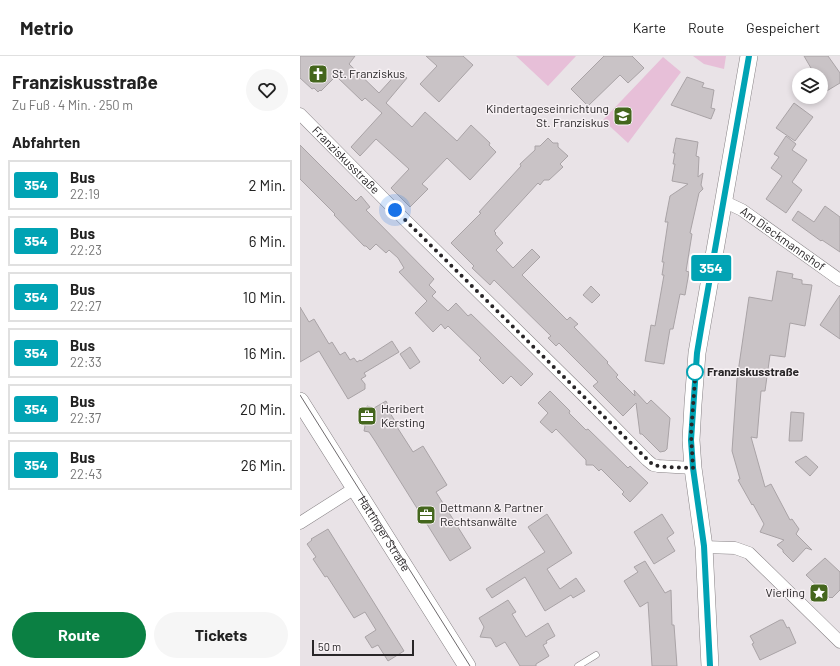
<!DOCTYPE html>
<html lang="de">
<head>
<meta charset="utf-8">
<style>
  :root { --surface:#fff; --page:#f6f6f6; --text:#222; --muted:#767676; --line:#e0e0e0; --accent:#0b8043 }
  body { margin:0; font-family:Barlow,sans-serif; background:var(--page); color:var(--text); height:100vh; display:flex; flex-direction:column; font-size:15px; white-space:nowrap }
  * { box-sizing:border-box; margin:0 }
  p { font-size:13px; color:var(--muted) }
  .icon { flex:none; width:22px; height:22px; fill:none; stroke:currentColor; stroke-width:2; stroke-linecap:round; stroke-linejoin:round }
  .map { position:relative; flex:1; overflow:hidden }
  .side { display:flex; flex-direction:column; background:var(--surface); width:300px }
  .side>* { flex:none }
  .badge { padding:0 8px; border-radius:3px; font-size:14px; line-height:26px }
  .buttons { position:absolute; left:492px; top:12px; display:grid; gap:8px }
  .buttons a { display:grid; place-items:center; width:36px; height:36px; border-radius:50%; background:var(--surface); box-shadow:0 2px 6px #0003; font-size:20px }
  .scale { position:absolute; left:12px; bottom:10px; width:102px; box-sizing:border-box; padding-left:4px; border:2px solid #292628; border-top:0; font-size:11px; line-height:14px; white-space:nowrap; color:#292628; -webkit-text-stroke:3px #f7f1f4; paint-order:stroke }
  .you { position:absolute; width:20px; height:20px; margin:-10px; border:3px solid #fff; border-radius:50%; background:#1a73e8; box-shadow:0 0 0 6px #1a73e833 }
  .map>.badge { position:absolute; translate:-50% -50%; box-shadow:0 0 0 2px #fff }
  h2 { padding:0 12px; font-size:15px; line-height:36px }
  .round { display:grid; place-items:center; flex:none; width:42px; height:42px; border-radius:21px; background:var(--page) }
  .headline { display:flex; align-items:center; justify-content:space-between; height:68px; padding:0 12px }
  h1 { font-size:19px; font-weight:700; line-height:30px }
  .cta { display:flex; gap:8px; margin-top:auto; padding:8px 12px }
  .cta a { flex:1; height:46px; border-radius:24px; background:var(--accent); color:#fff; font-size:16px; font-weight:700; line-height:46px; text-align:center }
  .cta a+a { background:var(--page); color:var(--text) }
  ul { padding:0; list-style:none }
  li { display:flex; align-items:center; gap:12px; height:50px; margin:0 8px 6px; padding:0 4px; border:2px solid var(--line); border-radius:0px }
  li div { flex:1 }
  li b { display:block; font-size:15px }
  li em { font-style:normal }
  li .badge { min-width:44px; font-weight:700; text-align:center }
  header { display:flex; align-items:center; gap:24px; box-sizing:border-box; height:56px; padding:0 20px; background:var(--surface); border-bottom:1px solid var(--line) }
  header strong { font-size:19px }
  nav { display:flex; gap:22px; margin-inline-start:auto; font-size:14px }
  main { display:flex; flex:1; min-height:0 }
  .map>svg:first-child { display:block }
  .green { fill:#e7bfd8 }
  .building { fill:#c9c3c6; stroke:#a9a3a6 }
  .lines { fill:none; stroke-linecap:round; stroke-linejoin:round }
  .service-casing { stroke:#868184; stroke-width:7 }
  .minor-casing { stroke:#868184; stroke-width:13 }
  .secondary-casing { stroke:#868184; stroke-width:18 }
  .service { stroke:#fff; stroke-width:6 }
  .minor { stroke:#fff; stroke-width:12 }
  .secondary { stroke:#fff; stroke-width:17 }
  .tram { stroke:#6e6a6d; stroke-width:1 }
  .line-casing { stroke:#fff; stroke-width:9 }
  .line { stroke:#00a3b4; stroke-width:6 }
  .walk { stroke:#292628; stroke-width:4; stroke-dasharray:0 7.2 }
  .stop-dot { fill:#fff; stroke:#00a3b4; stroke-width:2 }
  .labels { text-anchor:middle; stroke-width:3; stroke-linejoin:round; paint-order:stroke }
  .poi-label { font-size:12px; fill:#292628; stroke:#f7f1f4; text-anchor:start }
  .street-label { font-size:12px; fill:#292628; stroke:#f7f1f4 }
  .stop-label { font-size:12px; font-weight:bold; fill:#292628; stroke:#f7f1f4; text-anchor:start }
</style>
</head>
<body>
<header>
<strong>Metrio</strong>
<nav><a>Karte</a><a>Route</a><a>Gespeichert</a></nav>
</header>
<main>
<section class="side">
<div class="headline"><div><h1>Franziskusstraße</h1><p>Zu Fuß · 4 Min. · 250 m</p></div><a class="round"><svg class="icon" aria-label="heart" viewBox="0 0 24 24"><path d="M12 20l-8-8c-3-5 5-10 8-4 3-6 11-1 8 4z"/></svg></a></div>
<h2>Abfahrten</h2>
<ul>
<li><span class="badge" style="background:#00a3b4;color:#fff">354</span><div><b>Bus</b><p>22:19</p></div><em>2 Min.</em></li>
<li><span class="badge" style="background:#00a3b4;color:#fff">354</span><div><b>Bus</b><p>22:23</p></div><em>6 Min.</em></li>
<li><span class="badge" style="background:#00a3b4;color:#fff">354</span><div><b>Bus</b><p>22:27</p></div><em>10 Min.</em></li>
<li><span class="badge" style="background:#00a3b4;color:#fff">354</span><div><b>Bus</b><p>22:33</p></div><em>16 Min.</em></li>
<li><span class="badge" style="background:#00a3b4;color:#fff">354</span><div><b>Bus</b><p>22:37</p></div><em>20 Min.</em></li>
<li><span class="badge" style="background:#00a3b4;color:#fff">354</span><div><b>Bus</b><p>22:43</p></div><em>26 Min.</em></li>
</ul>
<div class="cta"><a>Route</a><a>Tickets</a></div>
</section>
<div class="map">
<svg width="540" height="610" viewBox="0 0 540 610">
  <rect width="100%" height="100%" fill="#e9e3e7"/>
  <path class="green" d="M216,0h60l-28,30z
    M393,0h33l-2,13 -20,-5z
    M363,1l18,15 -53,71 -25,-23z"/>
  <path class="building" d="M0,0h55l-6,8 30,29 20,-22 8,7 -21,25 26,24 13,-15 32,29 14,-16 19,18 -1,2 7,7 -26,28 -23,-22 -25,26 6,5 -18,18 -19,-19 18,-19 -33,-30 -16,17 -9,-9 31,-34 -17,-15 -3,3 -26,-25 -15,15 -1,-1 -2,2 -4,-4 -2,1 -12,-11z
    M126,0h37l10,9 -34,37 -19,-18 17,-18z
    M304,0h28l12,12 -16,15 -8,-8 -32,31 -17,-17z
    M504,0h24l12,17v10l-15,9 -4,-8v-9h-6z
    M387,21l17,6 -2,4 12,3 -3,18 4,1 -4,10 -40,-14z
    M494,47l19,14 -18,24 -19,-13z
    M486,80l10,8 -4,6 15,10 -15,22 10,8 -16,23 -20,-14 16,-23 -11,-8 8,-11 -5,-3z
    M248,82l5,5h5v4l10,9 -8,8 3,3 -14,13h-5l-4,5 -2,-2 -44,48 2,2 -1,1 8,9 -7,7 17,18 19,-19 8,8 -18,18 45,45 3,-3 8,7 -4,3 34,35 -1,1 11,12 -2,2 19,19 -1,-6 13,14 4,-4 19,18 -3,31 -2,2 -5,1 -18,-18h-2l-4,-31 -13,13 -30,-30 5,-4 -39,-39 -3,3 -8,-8 3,-2 -57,-56 -4,5 -18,-17 2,-2 -23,-23 30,-30 -2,-1 42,-46 -1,-2 15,-14v-4h5z
    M376,82l22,4 -2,14 3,1 -1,20 5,-4 -2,12 2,4 -4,4 -9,40 2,1 -6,37 3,1 -4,23 -5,-1 -7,35h-3l-6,35 -19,-3 6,-36 4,1 9,-51h-2l2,-13h-2l6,-40h-3l5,-26 18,-12 -16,-3 3,-17h-2l2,-11h-2z
    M0,89l56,56 5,-5 9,11 -4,3 68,69 -5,6 7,7 -4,4 16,15 8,-8 12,13 3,-2 62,60 -12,12 -10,-10 -8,8 -24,-24 2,-2 -33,-32 -3,3 -4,-5 -8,8 -18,-19 12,-12 -28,-29 5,-4 -6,-10 -9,-8 -3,3 -10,-9 -6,6 -4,-4h-2l-30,-31 1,-1 -35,-35z
    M525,150l15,11v35l-18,-12 -1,1 -29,-21 6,-9 16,11z
    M477,215l16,3 -1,4 10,2v4l10,1 -7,41 -15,-3 -5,34 -15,-2 -5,36h-4l-4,47 -6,-1 14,50 6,-3 19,36 2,-1 7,10 -3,5 16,16 -6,-2 -13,14 -10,-10v-2l-6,-5 7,-5 -24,-8 4,-8 -11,-20 -1,1 -14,-25 2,-1 -8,-28 5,-72 12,-82 23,4z
    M291,230l9,9 -8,8 -9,-8z
    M540,239v44l-20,-14z
    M0,251l9,15 5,-3 15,25 3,-2 8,13 5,-3 5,8 4,-2 3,4 3,-2 1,1 31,-20 7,11 -35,21 2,3 -5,3 4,5v5l-17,10 -29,-48 -19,11z
    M110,291l10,15 -10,7 -10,-15z
    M250,335l20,20 -1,2 17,17 2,-1 40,39 2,-2 18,17 -18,19 -8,-8 2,-2 -23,-23 -2,2 -6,-6h-7v-5l-30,-31 -4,4 -12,-11 8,-9 -10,-10z
    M86,345l6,11 -2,1 8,13 -1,1 16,25 10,-6 24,39 -11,7 35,56 -21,13 -75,-120 -6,-9 -5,-1 1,-5 -6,-9 7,-5 1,-6 7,2z
    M491,356l13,1 -2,28h-13z
    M506,400l12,11 -8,9 -15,-14z
    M247,458l25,39 -25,16 13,20 16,-11 9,13 -12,7 -2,-3 -26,16 -20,-34 -33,21 -6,-9 59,-37 -17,-25z
    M362,458l12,19 -7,5 8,13 -21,13 -20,-32z
    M28,473l76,122 -16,10 -10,-16 -6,3 -7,-11 11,-7 -11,-18 -11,6 -27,-42 -2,1 -12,-18 3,-2 -9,-13 5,-4 -1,-1z
    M525,502l15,14v18l-8,8 -1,-1 -1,1 -24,-23z
    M345,505l20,32 6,-3 1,35h2l3,41h-25l-4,-64 -8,5 -16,-26 14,-9 -4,-5z
    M208,544l8,12 -4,2 14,23 22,-14 7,13 -9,5 1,2 -4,2 6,11 -13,8v2h-16l-15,-24 -9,5 -5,-9 -11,-1 4,-10 -5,-9z
    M480,564h3l4,8 2,-1 7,16 -36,17 -8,-16 2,-1 -4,-7z"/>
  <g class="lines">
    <g class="service-casing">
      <path id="service" d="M278,610l18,-11"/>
    </g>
    <g class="minor-casing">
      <g id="minor">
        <path id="s1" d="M0,58l95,96 188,185 64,65 6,5 5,1 35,2"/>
        <path id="s2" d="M423,145l19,9 98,70"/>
        <path d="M0,467l55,-35"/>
        <path d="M404,491l31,1 14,5 91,89"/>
      </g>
    </g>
    <g class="secondary-casing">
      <g id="secondary">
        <path id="s3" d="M0,345l167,265"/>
        <path d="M410,610l-6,-119 -11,-79 -2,-28 2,-36 4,-51 52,-297"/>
      </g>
    </g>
    <use href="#service" class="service"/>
    <use href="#minor" class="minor"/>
    <use href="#secondary" class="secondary"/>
    <path class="tram" d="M0,339l170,271"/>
  </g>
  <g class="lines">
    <g class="line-casing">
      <path id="line" d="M410,610l-6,-120 -11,-78 -2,-28 6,-87 4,-24 48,-273"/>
    </g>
    <use href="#line" class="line"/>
    <path class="walk" d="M95,154l258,255 13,2 27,1 -2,-34 5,-68 -1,6"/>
  </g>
  <defs>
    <g id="church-square" transform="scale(1)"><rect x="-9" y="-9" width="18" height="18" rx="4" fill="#44661d" stroke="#f7f1f4"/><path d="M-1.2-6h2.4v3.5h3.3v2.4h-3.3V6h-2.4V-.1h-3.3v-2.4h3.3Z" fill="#fff"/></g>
    <g id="school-square" transform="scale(1)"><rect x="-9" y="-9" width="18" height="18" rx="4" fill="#44661d" stroke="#f7f1f4"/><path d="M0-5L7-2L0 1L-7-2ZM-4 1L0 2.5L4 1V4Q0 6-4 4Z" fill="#fff"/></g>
    <g id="office-square" transform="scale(1)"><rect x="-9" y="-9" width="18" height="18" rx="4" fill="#44661d" stroke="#f7f1f4"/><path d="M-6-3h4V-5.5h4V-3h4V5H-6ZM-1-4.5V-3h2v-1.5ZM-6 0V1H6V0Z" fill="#fff"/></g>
    <g id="sight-square" transform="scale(1)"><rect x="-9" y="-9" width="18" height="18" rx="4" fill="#44661d" stroke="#f7f1f4"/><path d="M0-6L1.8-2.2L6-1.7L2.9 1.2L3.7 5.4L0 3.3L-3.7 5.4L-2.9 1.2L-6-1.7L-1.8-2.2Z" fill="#fff"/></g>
  </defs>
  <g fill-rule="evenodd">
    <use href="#church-square" x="18" y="18"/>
    <use href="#school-square" x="323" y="60"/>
    <use href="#office-square" x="67" y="360"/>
    <use href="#office-square" x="126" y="459"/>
    <use href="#sight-square" x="519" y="537"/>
  </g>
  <circle class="stop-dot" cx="395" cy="316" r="8"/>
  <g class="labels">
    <g class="poi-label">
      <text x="32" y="22">St. Franziskus</text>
      <text x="309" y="57" text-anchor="end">Kindertageseinrichtung<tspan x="309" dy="14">St. Franziskus</tspan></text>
      <text x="81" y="357">Heribert<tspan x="81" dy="14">Kersting</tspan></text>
      <text x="140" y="456">Dettmann &amp; Partner<tspan x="140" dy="14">Rechtsanwälte</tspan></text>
      <text x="505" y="541" text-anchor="end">Vierling</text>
    </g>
    <g class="street-label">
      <text dy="4" stroke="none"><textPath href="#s1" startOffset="65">Franziskusstraße</textPath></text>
      <text dy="4" stroke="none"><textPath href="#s2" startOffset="71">Am Dieckmannshof</textPath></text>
      <text dy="4" stroke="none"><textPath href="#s3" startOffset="157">Hattinger Straße</textPath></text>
    </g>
    <g class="stop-label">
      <text x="407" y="320">Franziskusstraße</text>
    </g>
  </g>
</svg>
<div class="buttons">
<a><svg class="icon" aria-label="layers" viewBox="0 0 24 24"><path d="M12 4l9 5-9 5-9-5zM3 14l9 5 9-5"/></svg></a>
</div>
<div class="scale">50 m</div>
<div class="you" style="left:95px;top:154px"></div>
<b class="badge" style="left:411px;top:212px;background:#00a3b4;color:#fff">354</b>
</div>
</main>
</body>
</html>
